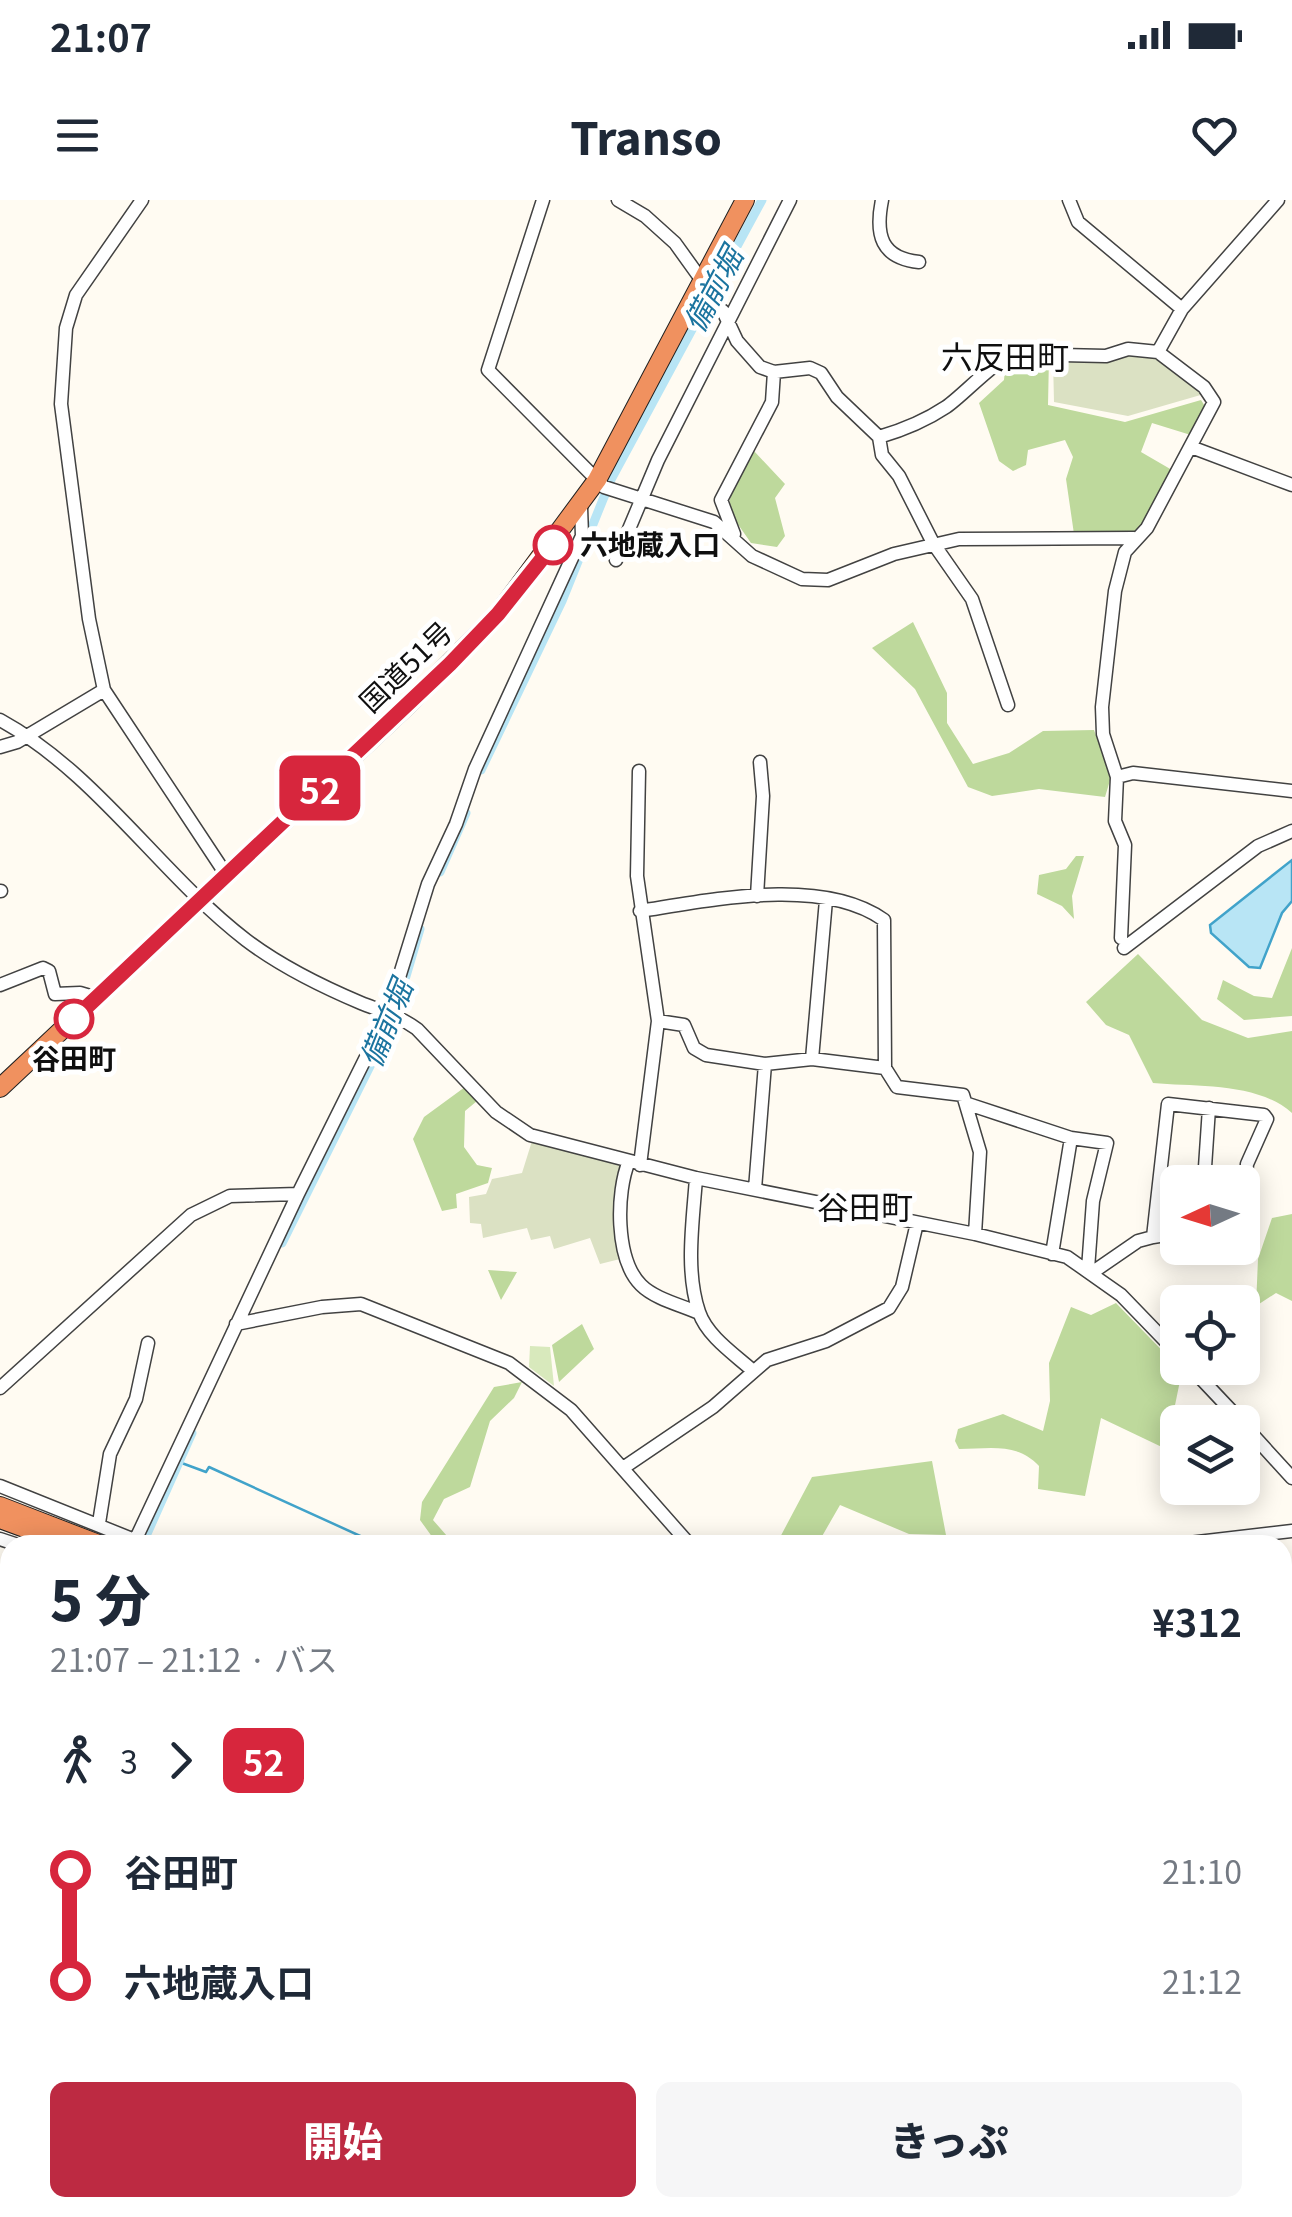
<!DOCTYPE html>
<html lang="ja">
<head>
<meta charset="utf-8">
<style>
  :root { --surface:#fff; --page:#f6f6f7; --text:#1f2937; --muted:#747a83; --accent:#bd2a42 }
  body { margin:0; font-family:Georgia,"Noto Sans JP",serif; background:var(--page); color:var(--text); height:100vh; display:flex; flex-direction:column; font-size:38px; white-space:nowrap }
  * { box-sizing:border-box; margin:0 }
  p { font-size:32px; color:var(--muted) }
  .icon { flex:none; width:55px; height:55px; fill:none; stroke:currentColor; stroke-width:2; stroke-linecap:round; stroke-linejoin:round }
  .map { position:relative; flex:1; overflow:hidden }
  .drawer { position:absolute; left:0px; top:1335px; width:1292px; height:682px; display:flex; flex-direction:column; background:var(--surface); border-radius:30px 30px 0 0; box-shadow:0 5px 25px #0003 }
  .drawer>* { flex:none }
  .badge { padding:0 20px; border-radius:15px; font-size:35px; line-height:65px }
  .needle { width:65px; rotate:266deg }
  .buttons { position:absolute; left:1160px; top:965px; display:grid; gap:20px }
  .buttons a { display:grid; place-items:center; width:100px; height:100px; border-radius:15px; background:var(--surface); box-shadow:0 5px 25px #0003; font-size:50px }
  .map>.badge { position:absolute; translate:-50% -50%; box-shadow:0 0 0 5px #fff }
  .legs { display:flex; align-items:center; gap:15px; height:110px; padding:0 50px; font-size:32px }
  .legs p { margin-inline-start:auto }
  .head { display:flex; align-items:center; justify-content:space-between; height:170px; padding:0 50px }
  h1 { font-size:55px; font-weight:800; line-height:75px }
  .cta { display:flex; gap:20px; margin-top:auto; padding:20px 50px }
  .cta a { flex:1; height:115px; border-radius:15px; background:var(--accent); color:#fff; font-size:40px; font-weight:800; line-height:115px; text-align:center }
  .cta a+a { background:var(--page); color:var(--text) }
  ul { padding:0 50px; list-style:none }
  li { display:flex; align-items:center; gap:35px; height:110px; font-size:38px }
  li i { display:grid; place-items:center; width:15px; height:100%; margin:0 12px; background:currentColor }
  li i::after { content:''; width:25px; height:25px; margin:-12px; border:8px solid; border-radius:50%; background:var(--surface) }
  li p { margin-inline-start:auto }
  li:first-child i { background:linear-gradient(#0000 50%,currentColor 0) }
  li:last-child i { background:linear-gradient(currentColor 50%,#0000 0) }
  .status { display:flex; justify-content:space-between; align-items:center; height:70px; padding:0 50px; background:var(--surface); direction:ltr }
  .status svg { height:28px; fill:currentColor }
  header { display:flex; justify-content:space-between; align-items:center; height:130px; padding:0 50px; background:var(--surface); font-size:45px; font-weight:800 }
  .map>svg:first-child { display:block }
  .green { fill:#d8e9bc }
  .forest { fill:#bed99c }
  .cemetery { fill:#dbe1c3 }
  .water { fill:#b8e5f5; stroke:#41a3ca; stroke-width:2.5 }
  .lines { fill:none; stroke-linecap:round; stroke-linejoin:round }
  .stream { stroke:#41a3ca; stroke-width:2.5 }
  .canal { stroke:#b8e5f5; stroke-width:9 }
  .minor-casing { stroke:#424242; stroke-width:15 }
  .highway-casing { stroke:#202020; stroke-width:20 }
  .minor { stroke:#fff; stroke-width:12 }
  .highway { stroke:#f0915f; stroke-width:18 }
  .line-1-casing { stroke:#fff; stroke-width:22 }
  .line-1 { stroke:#d7263d; stroke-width:15 }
  .stop-1-dot { fill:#fff; stroke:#d7263d; stroke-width:5 }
  .labels { text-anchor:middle; stroke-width:10; stroke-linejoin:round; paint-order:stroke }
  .stop-label { font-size:28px; font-weight:bold; fill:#0f0f0f; stroke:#fff; text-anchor:start }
  .street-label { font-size:28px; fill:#0f0f0f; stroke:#fff }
  .water-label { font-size:30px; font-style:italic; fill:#1b749f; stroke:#fff }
  .quarter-label { font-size:32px; fill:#0f0f0f; stroke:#fff }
</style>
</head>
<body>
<div class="status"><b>21:07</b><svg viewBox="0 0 49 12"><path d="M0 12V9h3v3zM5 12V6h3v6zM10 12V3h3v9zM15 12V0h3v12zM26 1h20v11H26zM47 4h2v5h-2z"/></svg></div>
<header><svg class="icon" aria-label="menu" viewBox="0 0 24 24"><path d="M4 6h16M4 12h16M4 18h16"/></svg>Transo<svg class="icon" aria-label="heart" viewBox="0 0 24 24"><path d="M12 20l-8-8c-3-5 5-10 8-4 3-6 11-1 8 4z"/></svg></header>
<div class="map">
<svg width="1292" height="2017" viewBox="0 0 1292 2017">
  <rect width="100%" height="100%" fill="#fffbf2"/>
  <path class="green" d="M530,1146l20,1 4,39 -25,-19z"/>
  <path class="forest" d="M1049,157l-1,48 77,17 76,-22 7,11 -14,25 -42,-13 -11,29 31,18 -29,55 -15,14 -54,-5 -8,-55 7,-22 -8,-17 -37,10 -2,15 -13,6 -14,-10 -20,-58 25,-23 2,-21z
    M754,251l31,33 -10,14 10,38 -8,11 -26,-4 -23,-33 5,-26z
    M913,422l34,71v30l26,41 36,-11 34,-22 51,-1 17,47 -6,20 -66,-8 -47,7 -24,-9 -53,-98 -43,-41z
    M1076,656h8l-12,40 2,23 -12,-13 -25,-12 2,-19 27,-6z
    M1292,748v68l-48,4 -27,-21 6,-19 31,16 18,2z
    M1138,754l64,66 46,18 44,-7v82c-35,-31 -95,-26 -139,-30l-24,-48 -23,-10 -20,-23z
    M465,887l12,14 -12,10 -1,36 13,18 15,3 -4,15 -32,11 1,14 -15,3 -29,-72 11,-22z
    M1292,1014v87l-16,-8 -20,13 2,-47 14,-41z
    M488,1070l29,2 -16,28z
    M1116,1103l66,68 -16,78 -65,-31 -16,78 -47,-7 1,-23c-22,-24 -50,-17 -80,-17l-4,-8 3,-12 45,-15 40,17 7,-30 -1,-38 22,-56 20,8z
    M582,1124l12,25 -35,33 -7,-37z
    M522,1182l-8,16 -24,23 -20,66 -26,12 -11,21 21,24 56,-8 4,9h-76l-18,-25 2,-18 72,-115z
    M932,1261l14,74 -37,-1 -69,-29 -23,40 -40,-2 35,-66z
    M1292,1403v48l-9,3v-47z
    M1292,1763v66l-9,2v-64z
    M1089,2008h84l-1,9h-70z"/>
  <path class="cemetery" d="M1126,153l31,3 47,38 -76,22 -74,-14 -1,-43z
    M532,941l90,23 -7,32 9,62 -24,6 -10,-26 -36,11 -4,-13 -19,4 -4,-12 -44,10 -2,-14 -11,-1 -1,-26 17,-3 6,-15 30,-6z"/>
  <path class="water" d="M1292,660v41l-10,12 -22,55 -11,-1 -38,-34 -1,-8z"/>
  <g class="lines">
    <path class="stream" d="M179,1262l27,10 3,-5 171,78"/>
    <path class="canal" d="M608,285l154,-285
      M481,570l81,-169 44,-109
      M440,672l26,-59
      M282,1043l111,-223 27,-91
      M142,1345l50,-112
      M0,1657l10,-22"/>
    <g class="minor-casing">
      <path id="minor" d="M142,0l-66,95 -10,33 -5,76 28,215 15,71 123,186
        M543,0l-55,170 116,117 110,35 38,34 50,23 26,1 66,-26 65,-15 175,-1
        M618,0l27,16 30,27 28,39
        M882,0c-7,35 -1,58 37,62
        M1069,0l9,22 104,87
        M698,92l25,19 14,30 23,26 14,5 36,-4 11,5 16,24 42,40 3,18 17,21 34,67 39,56 36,106
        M1158,152l24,-43 96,-109
        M879,237c24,-7 46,-16 67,-30 19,-13 52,-51 71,-53l89,2 22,-7 30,3 46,35 10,15 -67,126 -22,24 -10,39 -13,116 1,27 14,43 -2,44 10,24 -4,93
        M1191,247l101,38
        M734,334l-13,-34 51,-98 2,-30
        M616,360l42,-100 132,-260
        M0,520c97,53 160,154 246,220 33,25 77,47 115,63 20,8 38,13 56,26l79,83 34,23 166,43 279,56 92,23 54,38 57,59
        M0,547l17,-5 87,-52
        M639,571l-2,105 21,145 -18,144
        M1117,577l16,-4 159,18
        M0,691h1
        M757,696l6,-100 -3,-34
        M640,711c71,-11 182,-35 244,9l1,148 12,19 66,8 17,57 -5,82
        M1124,748l134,-102 34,-15
        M0,785l43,-17 6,3 6,23 25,-1 17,5
        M658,821l26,4 10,23 12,7 59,9 47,-5 73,9
        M812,859l14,-159
        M968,904l103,34 -19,116
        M1071,938l36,5 -14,58 -5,68
        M629,961c-13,31 -14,98 12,124 14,14 40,20 58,28
        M696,978c-3,43 -11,93 3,134 8,24 35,42 53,58
        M1204,982l5,-74
        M755,989l10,-125
        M1178,1033l-25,4 15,-133 96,11 3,4 -20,45 -5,54
        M1093,1072l45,-31 15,-4
        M236,1124l86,-17 39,-3 148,59 62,47 119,135
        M1191,1168l51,54
        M0,1188l191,-173 39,-19 68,-2
        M1242,1223l50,55
        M623,1268l90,-61 54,-47 59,-19 63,-33 13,-21 15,-64
        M0,1286l147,59
        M99,1323l11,-69 26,-55 12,-56
        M0,1339l18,6
        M133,1345l165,-351 90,-181 40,-129 28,-60 19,-55 107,-233 -1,-29
        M1102,1345h61
        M1172,1345l120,-14
        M1282,1476l10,24
        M1282,1517l10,-3
        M0,1572l10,5
        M1282,1631l10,-4
        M0,1637l10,-22
        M0,1728l10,5
        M0,1887l10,5
        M193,2008l1,9
        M264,2008v9
        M691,2008l4,9
        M15,2017l45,-9 4,9
        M544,2017l25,-2 16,-7
        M1103,2017h1"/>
    </g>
    <g class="highway-casing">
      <path id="highway" d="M0,888l412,-387 86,-87 99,-134 148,-280
        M0,1306l101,39
        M0,1319l71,26
        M1049,2008l14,9
        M1072,2008l13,9"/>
    </g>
    <use href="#minor" class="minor"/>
    <use href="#highway" class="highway"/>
  </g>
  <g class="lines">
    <g class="line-1-casing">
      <path id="line-1" d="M74,819l376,-355 48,-50 55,-69"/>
    </g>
    <use href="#line-1" class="line-1"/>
  </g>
  <g class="stop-1-dot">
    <circle cx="553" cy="345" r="18"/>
    <circle cx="74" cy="819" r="18"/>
  </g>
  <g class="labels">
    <g class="stop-label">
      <text x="580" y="355">六地蔵入口</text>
      <text x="74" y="869" text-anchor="middle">谷田町</text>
    </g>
    <g class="street-label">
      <text transform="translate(406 467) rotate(-44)" y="10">国道51号</text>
    </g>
    <g class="water-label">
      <text transform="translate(714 90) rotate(-62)" y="10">備前堀</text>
      <text transform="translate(387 824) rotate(-68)" y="10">備前堀</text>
    </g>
    <g class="quarter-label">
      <text x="1005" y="169">六反田町</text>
      <text x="865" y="1019">谷田町</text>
    </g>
  </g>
</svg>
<div class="buttons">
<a><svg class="needle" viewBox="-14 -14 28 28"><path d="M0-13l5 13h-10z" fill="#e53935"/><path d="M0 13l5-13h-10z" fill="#747a83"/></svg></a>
<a><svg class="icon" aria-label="locate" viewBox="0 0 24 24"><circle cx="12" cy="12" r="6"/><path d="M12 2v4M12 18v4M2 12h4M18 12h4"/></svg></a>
<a><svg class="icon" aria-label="layers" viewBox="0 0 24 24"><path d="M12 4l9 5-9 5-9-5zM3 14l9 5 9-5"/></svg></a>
</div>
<b class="badge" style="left:320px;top:588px;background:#d7263d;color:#fff">52</b>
<section class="drawer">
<div class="head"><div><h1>5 分</h1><p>21:07 – 21:12 · バス</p></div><b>¥312</b></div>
<div class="legs"><svg class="icon" aria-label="walk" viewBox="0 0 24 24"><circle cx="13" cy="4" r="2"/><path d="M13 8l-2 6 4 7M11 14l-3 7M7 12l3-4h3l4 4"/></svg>3<svg class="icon" aria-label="forward" viewBox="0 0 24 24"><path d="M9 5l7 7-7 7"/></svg><b class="badge" style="background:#d7263d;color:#fff">52</b></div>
<ul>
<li><i style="color:#d7263d"></i><b>谷田町</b><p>21:10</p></li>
<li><i style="color:#d7263d"></i><b>六地蔵入口</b><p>21:12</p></li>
</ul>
<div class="cta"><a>開始</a><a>きっぷ</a></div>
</section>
</div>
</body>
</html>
